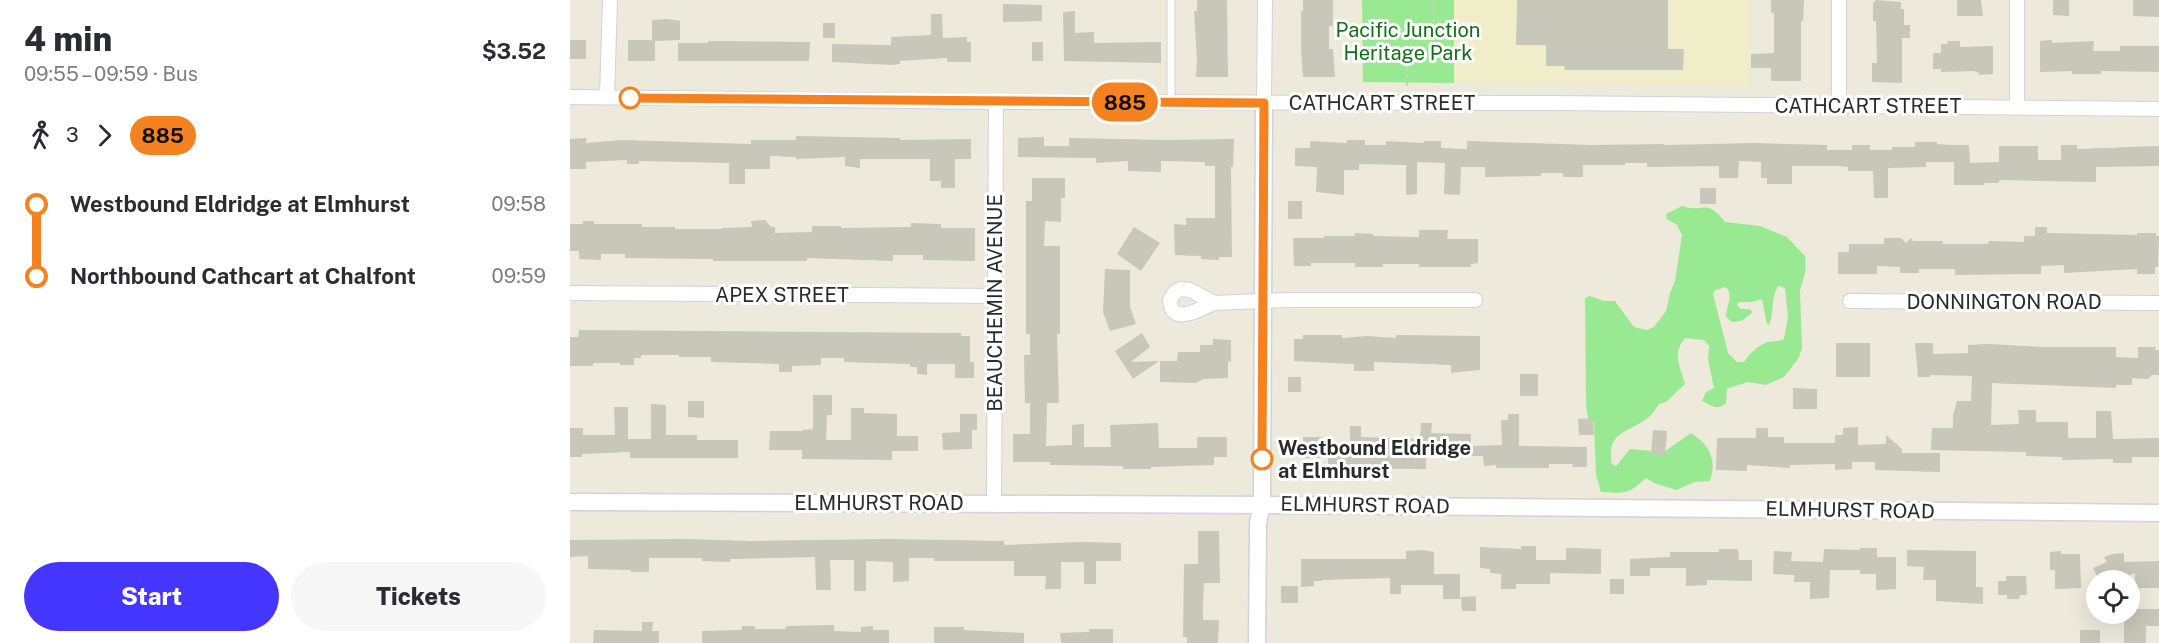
<!DOCTYPE html>
<html lang="en">
<head>
<meta charset="utf-8">
<style>
  :root { --surface:#fff; --page:#f7f7f7; --text:#2b2b33; --muted:#7c7c81; --accent:#4536ff }
  body { margin:0; font-family:"Public Sans",sans-serif; background:var(--page); color:var(--text); height:100vh; display:flex; flex-direction:column; font-size:22px; white-space:nowrap }
  * { box-sizing:border-box; margin:0 }
  p { font-size:20px; color:var(--muted) }
  .icon { flex:none; width:33px; height:33px; fill:none; stroke:currentColor; stroke-width:2; stroke-linecap:round; stroke-linejoin:round }
  .map { position:relative; flex:1; overflow:hidden }
  .details { display:flex; flex-direction:column; background:var(--surface); width:570px }
  .details>* { flex:none }
  .badge { padding:0 12px; border-radius:20px; font-size:21px; line-height:39px }
  .controls { position:absolute; left:1516px; top:570px; display:grid; gap:12px }
  .controls a { display:grid; place-items:center; width:54px; height:54px; border-radius:50%; background:var(--surface); box-shadow:0 6px 24px #0002; font-size:30px }
  .map>.badge { position:absolute; translate:-50% -50%; box-shadow:0 0 0 3px #fff }
  .legs { display:flex; align-items:center; gap:9px; height:66px; padding:0 24px; font-size:20px }
  .legs p { margin-inline-start:auto }
  .overview { display:flex; align-items:center; justify-content:space-between; height:102px; padding:0 24px }
  h1 { font-size:33px; font-weight:800; line-height:45px }
  .cta { display:flex; gap:12px; margin-top:auto; padding:12px 24px }
  .cta a { flex:1; height:69px; border-radius:36px; background:var(--accent); color:#fff; font-size:24px; font-weight:800; line-height:69px; text-align:center }
  .cta a+a { background:var(--page); color:var(--text) }
  ul { padding:0 24px; list-style:none }
  li { display:flex; align-items:center; gap:21px; height:72px; font-size:22px }
  li i { display:grid; place-items:center; width:9px; height:100%; margin:0 8px; background:currentColor }
  li i::after { content:''; width:15px; height:15px; margin:-8px; border:4px solid; border-radius:50%; background:var(--surface) }
  li p { margin-inline-start:auto }
  li:first-child i { background:linear-gradient(#0000 50%,currentColor 0) }
  li:last-child i { background:linear-gradient(currentColor 50%,#0000 0) }
  main { display:flex; flex:1; min-height:0 }
  .map>svg:first-child { display:block }
  .education { fill:#f0eec8 }
  .green { fill:#99e992; fill-rule:evenodd }
  .building { fill:#c9c6ba }
  .lines { fill:none; stroke-linecap:round; stroke-linejoin:round }
  .service-casing { stroke:#d1d0e4; stroke-width:9 }
  .minor-casing { stroke:#d1d0e4; stroke-width:16 }
  .tertiary-casing { stroke:#d1d0e4; stroke-width:19 }
  .path { stroke:#ccc; stroke-width:2; stroke-dasharray:4.5 3; stroke-linecap:butt }
  .service { stroke:#fff; stroke-width:7 }
  .minor { stroke:#fff; stroke-width:14 }
  .tertiary { stroke:#fff; stroke-width:16 }
  .line-1-casing { stroke:#fff; stroke-width:14 }
  .line-1 { stroke:#f58220; stroke-width:9 }
  .stop-1-dot { fill:#fff; stroke:#f58220; stroke-width:3 }
  .labels { text-anchor:middle; stroke-width:6; stroke-linejoin:round; paint-order:stroke }
  .park-label { font-size:20px; fill:#146d19; stroke:#fff }
  .street-label { font-size:20px; fill:#2a2a2a; stroke:#fff }
  .stop-label { font-size:20px; font-weight:bold; fill:#2a2a2a; stroke:#fff; text-anchor:start }
</style>
</head>
<body>
<main>
<section class="details">
<div class="overview"><div><h1>4 min</h1><p>09:55 – 09:59 · Bus</p></div><b>$3.52</b></div>
<div class="legs"><svg class="icon" aria-label="walk" viewBox="0 0 24 24"><circle cx="13" cy="4" r="2"/><path d="M13 8l-2 6 4 7M11 14l-3 7M7 12l3-4h3l4 4"/></svg>3<svg class="icon" aria-label="forward" viewBox="0 0 24 24"><path d="M9 5l7 7-7 7"/></svg><b class="badge" style="background:#f58220;color:#111">885</b></div>
<ul>
<li><i style="color:#f58220"></i><b>Westbound Eldridge at Elmhurst</b><p>09:58</p></li>
<li><i style="color:#f58220"></i><b>Northbound Cathcart at Chalfont</b><p>09:59</p></li>
</ul>
<div class="cta"><a>Start</a><a>Tickets</a></div>
</section>
<div class="map">
<svg width="1589" height="643" viewBox="0 0 1589 643">
  <rect width="100%" height="100%" fill="#edeadb"/>
  <path class="education" d="M884,0h296l-1,85 -295,-2z"/>
  <path class="green" d="M792,0h92v83l-91,-1z
    M1112,206c23,8 23,-9 43,16l35,4 27,11 18,19v17l-5,18 2,58 -4,10 -14,18 -18,8 -18,-3 -19,6 -2,1 -1,14c-9,8 -14,3 -24,-2l4,-9 8,-4 -6,-28 1,-14 -5,-6 -19,-2c-13,16 -5,27 0,46l-19,18 -7,2c-3,4 -5,8 -9,12 -19,17 -45,14 -38,48l4,2 14,-17 34,3 27,-19c19,12 26,27 19,48l-15,1 -19,8 -22,-7 -8,-5c-17,16 -22,16 -45,14l-5,-17 -2,-53 -6,-4 -2,-13 -1,-107 5,-2 14,5h11l19,26 13,3 7,-3 12,-16 4,-18 5,-12 7,-46 -5,-10 -10,-6 -1,-5zM1208,286l7,2 3,29 -4,22c-6,3 -10,2 -16,3 -10,3 -19,12 -24,20h-7l-9,-9 -15,-59 2,-4 11,-3c8,9 0,18 0,30l6,5 9,-1 10,-7 1,-3 -3,-2h-8l-4,-4 2,-3h13l10,-3 5,25 2,1c6,-14 1,-25 9,-39z"/>
  <path class="building" d="M627,0h30l1,77h-32l1,-18 -3,-48h3z
    M733,0h30v26h-4v23h4l2,28h-32l-2,-28v-38h2z
    M947,0h151v49h16l-1,21h-118l-1,-4h-18v-21h-30z
    M1201,0h33l-1,21h-2v60h-30v-13h-20v-14l23,-1v-40h-3z
    M1305,0l26,2v7h3v16h6v13h-8v45l-30,-1v-19h5l-1,-42h-3v-19h2z
    M1387,0h24l2,16h-26z
    M1483,0h16v16l-16,-1z
    M1563,0h26v17l-26,-1z
    M433,4l39,1v16l-39,1z
    M505,11v22l19,-1v11l67,-1v21l-97,-2 -1,-49z
    M361,14h11l1,24 24,-1v5h4v20h-24v-4l-47,3v3l-9,1 -59,-3v-18l59,1v-8l40,-2z
    M97,19l13,2v19l-25,1v20h-27v-21h24v-20z
    M253,23h12v15h-12z
    M0,40h16v19h-16z
    M1482,40v3l42,-2 -1,10h27v-5h39v26l-58,-1v3h-29v-3l-32,1v-31z
    M138,41l102,1 -1,19h-131v-18h30z
    M1377,41h13v6l33,-1v28l-14,1v-2l-5,-2 -33,1v-3h-8v-16h8v-9h7z
    M462,42h11v19h-11z
    M226,136l104,2v2l71,-1v20h-16v29h-14v-7h-11v-22h-70v9l-15,-2v-9l-49,2v-2l-26,-1v13h-25v15h-16v-21l-90,-2v3h-12v-4l-41,2v7h-16v-30l16,-1v5l36,-3 129,4v-4h45z
    M474,137v9h25v-8l97,2 68,-1 -1,28h-2l1,90h-13v3l-18,-1v-3l-26,-1 -1,-31 12,1v-7h29v-52h-10v-4l-44,-1v11l-33,-1v-10l-32,2v-5l-78,-1v-19z
    M777,140h18v5h21v-4l38,2v-2h17v7l26,1v-8l124,4 73,-1v1l90,-2 73,2v5h25v-5h18v5h22v-3h23v-5h22v2l14,1h18l1,18 29,-1v-16h39v14h23v-15h16v4l82,-3v20l-63,1v15l-96,-2 -2,3h-14v2h-30v-23h-28v5l-38,1v30h-14l-1,-27h-25v-4l-9,-1h-47v18h-25v-6h-6v-16l-22,-1 -1,17h-19v-12l-72,1v-4h-22v2h-42v12h-20v-4h-22v3l-56,1v-10h-24l-1,28 -16,-1 1,-31 -28,-1v32l-11,1v-30l-47,-1v6h-15v25l-28,-3 1,-25 -22,-1v-18h15v-7l37,2z
    M462,178h33v20h-4v24l-16,-1 -1,25h16v88h-3l2,69h-12l-1,43 26,-1v-20l12,-1v23h27l-1,-22 48,-2 1,25h38v-11h30v20h-13v8l-63,2v2h-28v-3l-73,-1v-3h-37v-28h17v-31h-5l-1,-48h6v-21h-4v-133h6z
    M1130,188h16v16h-16z
    M718,201h14v18h-14z
    M195,220l6,7h4v6l37,-1v-6h29v2l70,-1v-4l30,1v4h34v33l-52,-1v-5h-30v6l-86,-3v3h-94v-2l-88,-1v-4h-24v6l-22,-1v-8h-9v-27h13v-3h11v3h48v3h33v2h47v-1l30,-1 -1,-6z
    M564,227l26,16 -19,28 -24,-17z
    M1465,227h12v6l90,2v-2h19v3h3l-1,31h-3v7h-18v-5l-73,4v-8l-23,1v8l-86,1v-6h-36v4h-19v-6l-23,-1v8h-39v-22h11v-8h35v-6h17l5,5 5,-5 2,3h30v3h45l1,-3 35,1v-6h11z
    M849,230h29l-1,9h31v24l-7,1v3h-52v-3h-36v3h-28v-4h-44v3h-17l-1,-28h31v-2h31v-3l18,1v2l46,1z
    M535,269l25,1v37l6,17 -26,7 -7,-19z
    M9,330l382,3v3h9v26h4v16h-19v-14h-28v11l-10,-1v-7h-7v-3l-66,-2v-4h-23v7l-29,1v6h-13v-8l-68,-2v-5h-32v-2h-38v3h-7v7h-14v-2h-27v3h-23v-29h8z
    M572,333l8,14 -19,15 28,-1 -26,18 -18,-28z
    M733,335h39v3l25,-2 29,2v-3l84,1v34l-29,3v-8l-77,-3v9h-20v-7l-60,-3v-22h9z
    M643,339l18,1v22l-3,-1v17l-25,1 -7,4 -36,-1v-21h17l1,-9h22v-7h13z
    M1266,343h34v34h-34z
    M1345,343h18v11l35,-1v-8l20,-1 53,3h75v10l22,1v-11h18l-1,3h4v25h-7l-4,4 -16,-1v7h-16v3l-124,-5 -1,42 28,-1 -1,-14h18v12h32v16h28v-27h15l2,28 46,-1v19h-27v6h-19v-4l-51,1v-3l-36,-1v-4l-95,-2 1,-22h21v-13l4,-14h14l1,-25 -42,-1v2h-12z
    M950,374h18v22h-18z
    M718,377h13v15h-13z
    M1223,388l24,1v20h-24z
    M243,395h19v20h-5l-1,25h25v-32h13v5l33,1v22h21v15h-26v9l-90,-1v-9h-33l1,-19h32v-1l11,-1z
    M118,401h16v17l-16,-1z
    M81,404l15,1v30h31v5h41v18h-108v-6l-48,2v3h-12v-29h13v7h32l-1,-28h14v32h23z
    M390,414h17v16h-5v19l-29,1 -1,-17 18,-1z
    M938,414h11v32l68,1v20h-15l1,-3h-24v4h-53v-3l-12,1 -1,-10h-57v13l-98,-1v-10h-25v-21h19v10h28v-21h11v11l59,2 1,-16h11l-1,10 40,1v12l31,-1 -1,-25h7z
    M1023,418l1,17h-15l-1,-16z
    M1288,427v18l28,-1v-9l16,14v4h38v19l-65,-2v-8h-23v7l-17,1v-6l-45,1v3l-43,-3v6l-31,-1 1,-32h39v-10h12v9h16v6h51v-8h8v-7z
    M1083,430l14,1 -2,24 -14,-1z
    M628,531h21l1,52h-16l-1,22v15h16l-1,23h-31v-6h-4l1,-73h14z
    M116,539l64,2 139,-2 115,2v4l77,-3 40,1v18h-25v23h-12v-22h-23v27h-16l1,-13h-32v-15h-80v-3h-25v23l-16,1v-20l-27,-1v30h-12v-31h-24l1,30h-15l-1,-33 -85,2v3l-28,-1v-3h-53v14h-18v-2l-43,-1v-13l-18,1v-17z
    M951,546h15v14h30v-12l35,1v25l-51,-1v11h-34v5h-15v-15l-11,-1v-4l-10,-1v-21l41,2z
    M1290,548h17v9h19v32l-20,1v-16h-16v-4h-30l-1,28 -19,1v-17h-16v-7l-21,-1 1,-23 18,1 -1,9 32,1 1,-13 36,1z
    M1149,549h19l1,11h13v21l-45,-1v5l-21,1v-18h-36v8h-20v-17l40,-2v-5h49z
    M853,550l11,2v22h26v25h-17v-14h-42v9h-11v-16l-68,2v1h-8v5l-13,1v-28h105v-8z
    M1337,550l69,1v36h7v17l-47,-3v-21h-13l1,-13 -17,-1z
    M1491,551v3h19l1,34 -26,1v-19h-5v-18z
    M1554,553v9l35,-1v27h-24v-15l-20,7h-16l-6,-12 14,-6 -3,-5 8,-3z
    M1436,576h20l1,19h-7l-1,4h-12v-4h-9v-14h8z
    M1040,579h14v15h-14z
    M711,586h17v17h-17z
    M906,596v15h-14l-1,-14z
    M1560,609h29v17h-13v17h-22v-29h6z
    M72,622h11l-1,9h7v12h-66l1,-13 48,1z
    M264,625v6l27,1v-5l12,-1v4h16v13h-187v-12l40,-1v-4h13v3h31v-3z
    M364,627h30v3l60,3v10h-90z
    M519,629h24v14h-52l-1,-10 29,-1z
    M1510,630h20v13h-20z"/>
  <g class="lines">
    <g class="service-casing">
      <path id="service" d="M601,103v-103"/>
    </g>
    <g class="minor-casing">
      <path id="minor" d="M0,97l426,5 554,1 609,6
        M37,97l3,-97
        M694,103l1,-103
        M1269,106v-106
        M1447,107v-107
        M611,289l9,1 24,13c-14,6 -43,24 -44,-3l5,-8z
        M0,293l424,3
        M1280,301l309,2
        M644,303l71,-3h190
        M424,503l2,-401"/>
    </g>
    <g class="tertiary-casing">
      <path id="tertiary" d="M0,502l715,3 874,8
        M687,643l1,-120 4,-19 2,-401"/>
    </g>
    <path class="path" d="M837,86v-51c11,3 19,7 27,-2l-1,-33"/>
    <use href="#service" class="service"/>
    <use href="#minor" class="minor"/>
    <use href="#tertiary" class="tertiary"/>
  </g>
  <g class="lines">
    <g class="line-1-casing">
      <path id="line-1" d="M60,98l634,5 -2,356"/>
    </g>
    <use href="#line-1" class="line-1"/>
  </g>
  <g class="stop-1-dot">
    <circle cx="60" cy="98" r="10"/>
    <circle cx="692" cy="459" r="10"/>
  </g>
  <g class="labels">
    <g class="park-label">
      <text x="838" y="37">Pacific Junction<tspan x="838" dy="23">Heritage Park</tspan></text>
    </g>
    <g class="street-label">
      <text x="812" y="110">CATHCART STREET</text>
      <text x="1298" y="113">CATHCART STREET</text>
      <text x="212" y="302">APEX STREET</text>
      <text x="1434" y="309">DONNINGTON ROAD</text>
      <text transform="translate(425 303) rotate(-90)" y="7">BEAUCHEMIN AVENUE</text>
      <text x="309" y="510">ELMHURST ROAD</text>
      <text transform="translate(795 505) rotate(1)" y="7">ELMHURST ROAD</text>
      <text transform="translate(1280 510) rotate(1)" y="7">ELMHURST ROAD</text>
    </g>
    <g class="stop-label">
      <text x="708" y="455">Westbound Eldridge<tspan x="708" dy="23">at Elmhurst</tspan></text>
    </g>
  </g>
</svg>
<div class="controls">
<a><svg class="icon" aria-label="locate" viewBox="0 0 24 24"><circle cx="12" cy="12" r="6"/><path d="M12 2v4M12 18v4M2 12h4M18 12h4"/></svg></a>
</div>
<b class="badge" style="left:555px;top:102px;background:#f58220;color:#111">885</b>
</div>
</main>
</body>
</html>
